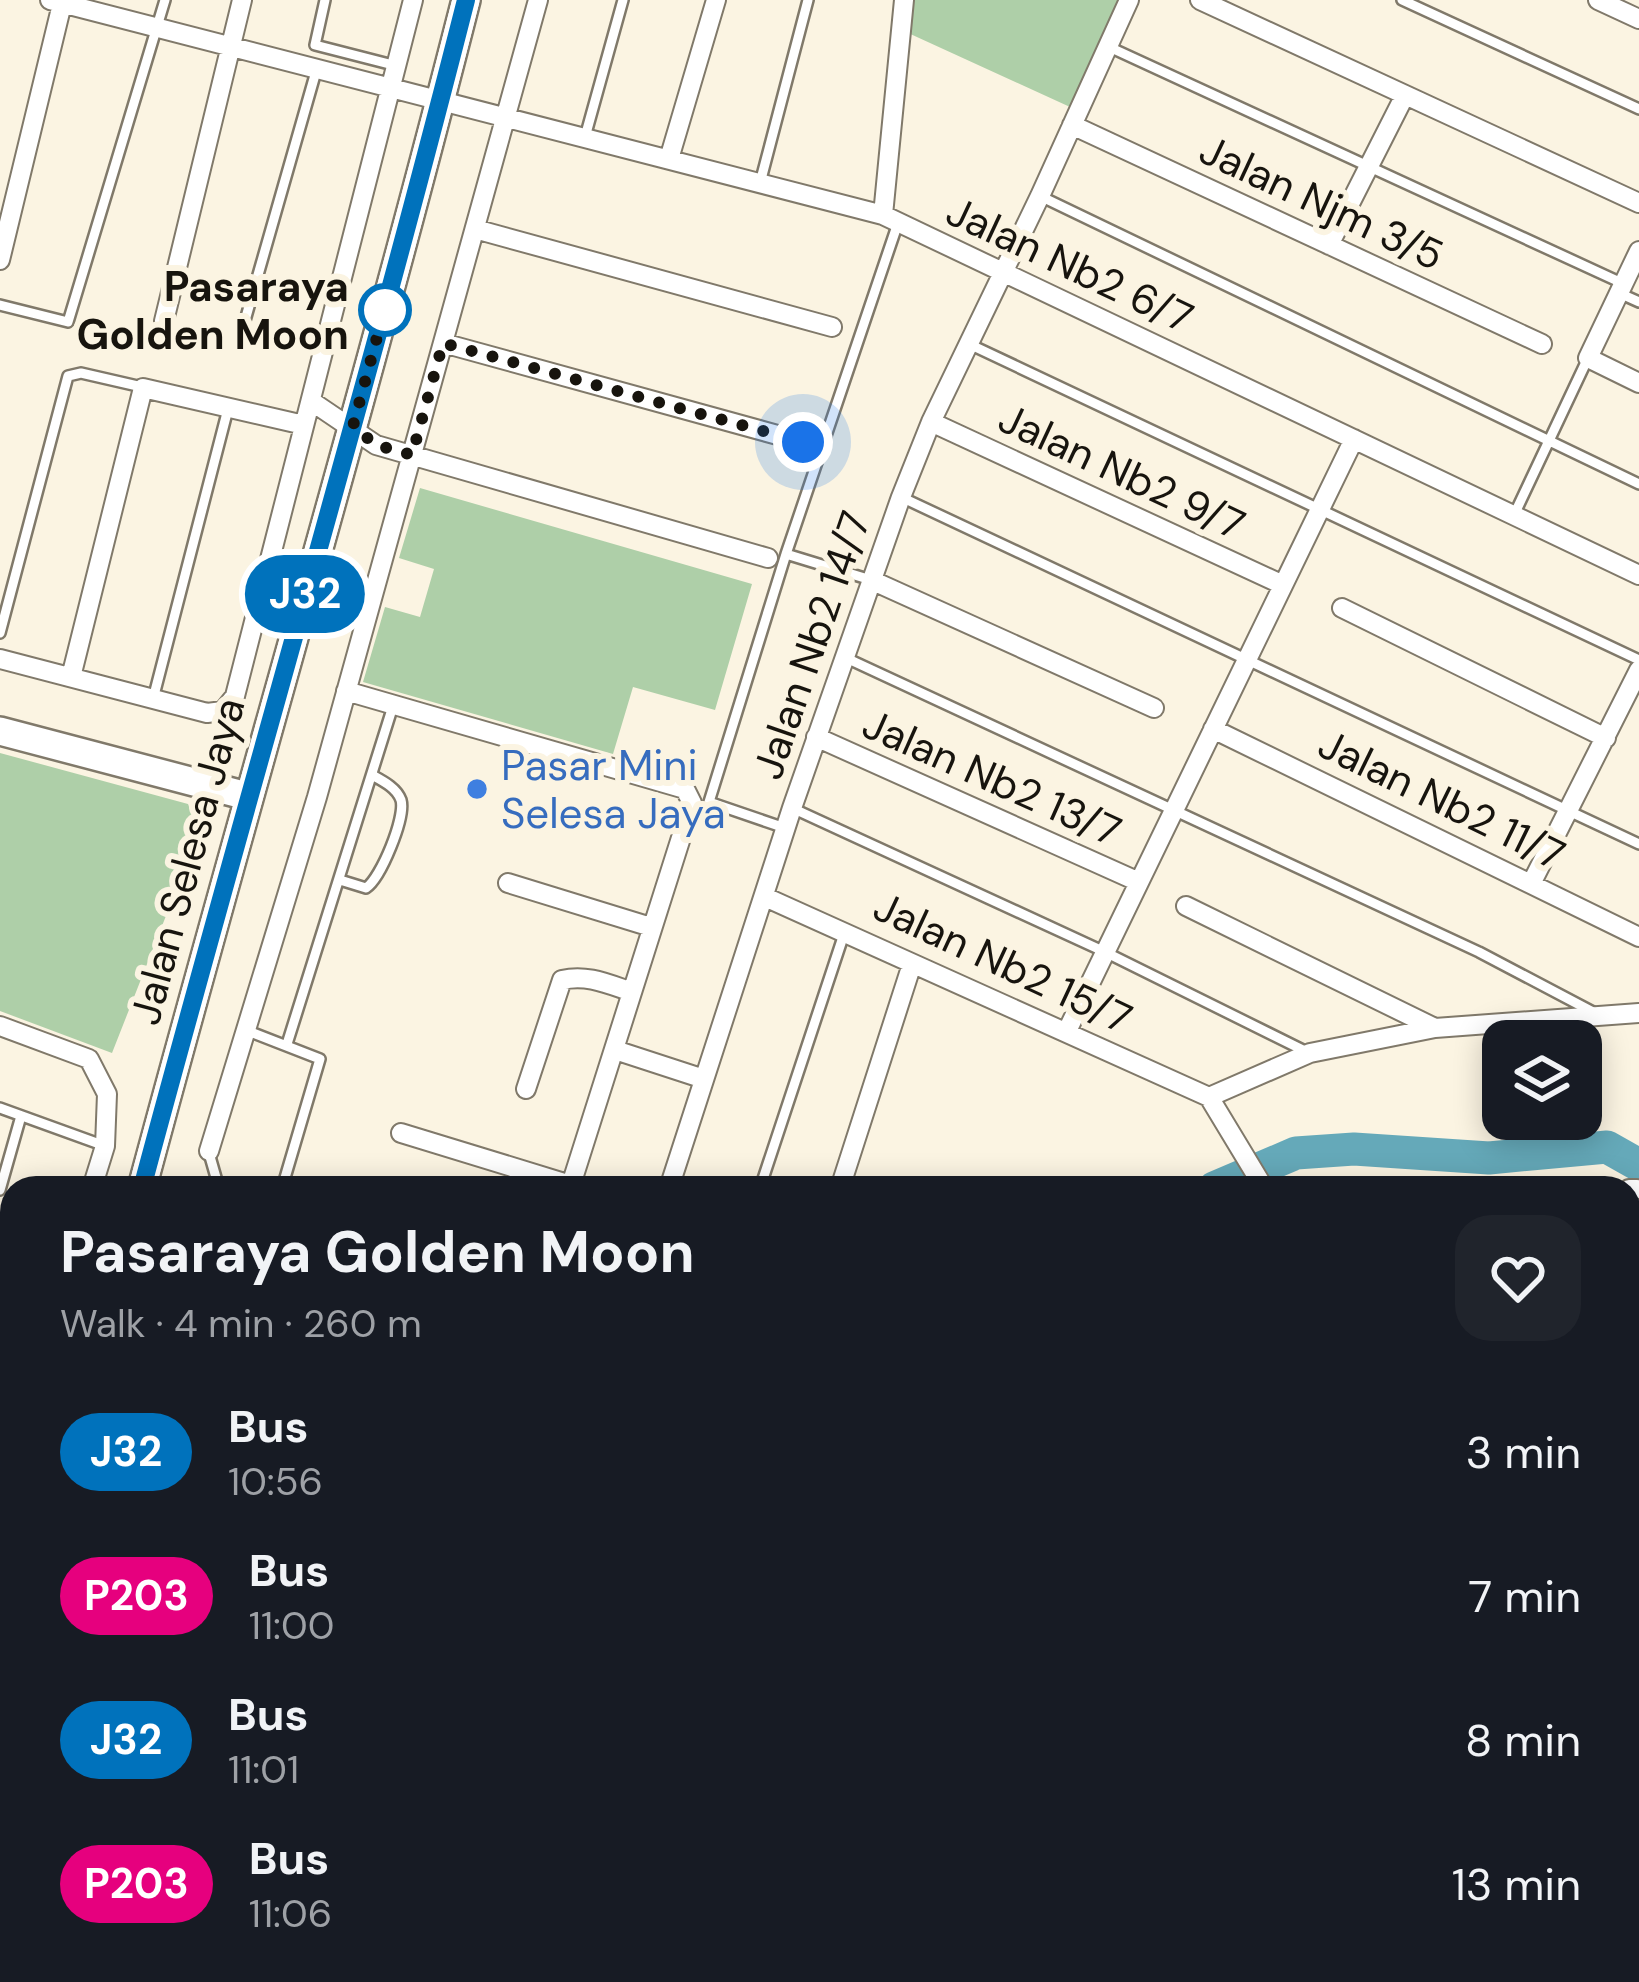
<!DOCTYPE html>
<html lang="en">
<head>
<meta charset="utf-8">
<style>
  :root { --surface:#171b24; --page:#20242c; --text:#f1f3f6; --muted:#9ea1a6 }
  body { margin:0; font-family:"DM Sans",sans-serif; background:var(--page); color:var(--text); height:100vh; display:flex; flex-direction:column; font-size:45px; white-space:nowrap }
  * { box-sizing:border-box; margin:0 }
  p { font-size:39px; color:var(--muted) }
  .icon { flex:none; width:66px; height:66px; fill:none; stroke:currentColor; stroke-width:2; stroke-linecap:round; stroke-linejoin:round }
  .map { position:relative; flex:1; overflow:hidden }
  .side { position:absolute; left:0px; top:1176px; width:1641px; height:807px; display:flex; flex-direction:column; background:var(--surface); border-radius:36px 36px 0 0; box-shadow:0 6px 30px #0003 }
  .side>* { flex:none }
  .badge { padding:0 24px; border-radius:39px; font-size:42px; line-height:78px }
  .fabs { position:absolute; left:1482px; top:1020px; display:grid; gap:24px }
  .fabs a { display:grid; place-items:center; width:120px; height:120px; border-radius:24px; background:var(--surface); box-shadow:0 6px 30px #0003; font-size:60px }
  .you { position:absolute; width:60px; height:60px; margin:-30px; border:9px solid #fff; border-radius:50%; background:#1a73e8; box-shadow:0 0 0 18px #1a73e833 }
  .map>.badge { position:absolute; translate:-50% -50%; box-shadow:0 0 0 6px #fff }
  .round { display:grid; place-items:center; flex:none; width:126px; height:126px; border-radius:36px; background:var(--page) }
  .summary { display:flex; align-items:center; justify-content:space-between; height:204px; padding:0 60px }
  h1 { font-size:57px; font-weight:700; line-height:90px }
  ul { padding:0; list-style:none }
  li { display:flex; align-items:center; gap:36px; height:144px; padding:0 60px }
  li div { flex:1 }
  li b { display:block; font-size:45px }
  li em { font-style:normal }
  li .badge { min-width:132px; font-weight:700; text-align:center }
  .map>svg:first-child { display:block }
  .green { fill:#aecfa8 }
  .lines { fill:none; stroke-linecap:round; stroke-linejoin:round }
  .stream { stroke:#65a9b9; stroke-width:6 }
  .river { stroke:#65a9b9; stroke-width:33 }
  .lane-casing { stroke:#80796a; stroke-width:14 }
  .street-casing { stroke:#80796a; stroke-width:22 }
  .secondary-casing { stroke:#80796a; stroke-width:32 }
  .lane { stroke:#fff; stroke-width:9 }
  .street { stroke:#fff; stroke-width:18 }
  .secondary { stroke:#fff; stroke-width:27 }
  .rail { stroke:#4f4b42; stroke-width:6; stroke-dasharray:18 9; stroke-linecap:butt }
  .line-casing { stroke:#fff; stroke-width:27 }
  .line { stroke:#0072bc; stroke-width:18 }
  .walk { stroke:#17140e; stroke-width:12; stroke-dasharray:0 21.6 }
  .stop-dot { fill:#fff; stroke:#0072bc; stroke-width:6 }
  .shop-dot { fill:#3f7fe0; stroke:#fbf4e2; stroke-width:4.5 }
  .labels { text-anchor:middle; stroke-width:12; stroke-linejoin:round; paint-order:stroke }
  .street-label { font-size:42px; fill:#17140e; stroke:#fbf4e2 }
  .stop-label { font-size:42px; font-weight:bold; fill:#17140e; stroke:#fbf4e2; text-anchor:end }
  .shop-label { font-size:42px; fill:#366cbe; stroke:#fbf4e2; text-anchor:start }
</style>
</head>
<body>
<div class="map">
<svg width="1639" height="1982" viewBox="0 0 1639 1982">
  <rect width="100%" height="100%" fill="#fbf4e2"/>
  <path class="green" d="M908,0h226l-53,112 -175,-80z
    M420,488l332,96 -37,126 -82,-23 -20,67 -250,-72 22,-75 35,10 14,-48 -35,-11z
    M0,753l188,51 11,28 -87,221 -112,-42z"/>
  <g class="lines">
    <path class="stream" d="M1629,1956l10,-7
      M1592,1982l16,-11"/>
    <path class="river" d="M1214,1188l82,-35 58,-4 135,9 118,-11 32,18
      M0,1674l12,-13"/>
    <g class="lane-casing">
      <path id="lane" d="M325,0l-10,45 82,21
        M1402,0l237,109
        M1107,46l517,238
        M585,137l38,-137
        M760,183l48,-183
        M1040,196l599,288
        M1619,293l20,9
        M0,305l68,17 97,-322
        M240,338l77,-270
        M969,344l670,316
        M901,497l738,347
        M1514,515l74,-157
        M786,554l85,26
        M0,633l68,-257 13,-3 61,14
        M844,657l635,295 114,60
        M153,699l75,-290
        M792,808l313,144 202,100
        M785,828l-76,-26 77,-248 112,-331
        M340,880l26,8c15,-10 40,-71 35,-88 -4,-12 -18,-19 -29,-25
        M248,1031l72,28 -38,129
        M287,1044l106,-338
        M0,1108l105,38
        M209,1153l10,35
        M760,1188l85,-257
        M0,1190l21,-74
        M1629,1662l10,14
        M0,1906l12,-7
        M467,1971l13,11
        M727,1971l13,11
        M1494,1971l5,11
        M250,1982l3,-11
        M325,1982l3,-11
        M566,1982l10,-11"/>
    </g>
    <g class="street-casing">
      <path id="street" d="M50,0l833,215 756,360
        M1200,0l439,203
        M1598,0l41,19
        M1072,125l470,219
        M669,159l47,-159
        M883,215l21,-215
        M475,229l357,98
        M1329,245l76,-150
        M1639,251l-51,107 51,25
        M0,260l62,-256
        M164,321l78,-321
        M443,343l360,99
        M311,401l65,44 392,113
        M931,422l352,163
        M871,580l283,128
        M1342,608l264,130
        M0,659l207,54 16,-2 12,-15 178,-696
        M71,677l72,-289 161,37
        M346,691l339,98 7,14 -122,385
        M1213,729l426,208
        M816,737l323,145
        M1532,882l107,-212
        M508,883l143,44
        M765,897l444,200
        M1186,906l249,122
        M0,1026l89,33 18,35 -2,52 -13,42
        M1067,1031l287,-592
        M615,1050l89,29
        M526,1089l36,-109c25,-6 46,4 70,12
        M401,1133l170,52
        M209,1151l108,-354 221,-797
        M669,1188l123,-380 109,-311 30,-75 109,-226 89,-196
        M840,1188l72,-224
        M1264,1188l-55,-91 101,-44 125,-25 204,-15
        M1629,1189h8
        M0,1397l12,-14
        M1629,1567l10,-13
        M1629,1790l10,15
        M0,1796l12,-6
        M1629,1925l10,-7
        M0,1936l12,23
        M18,1971l6,11
        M597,1971l13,11
        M858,1971l13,11
        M99,1982l21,-11
        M891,1982l10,-11"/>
    </g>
    <g class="secondary-casing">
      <path id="secondary" d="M0,731l247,65
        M142,1188c106,-396 223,-790 324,-1188
        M0,1493l12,-10"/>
    </g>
    <use href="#lane" class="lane"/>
    <use href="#street" class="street"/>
    <use href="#secondary" class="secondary"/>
    <path class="rail" d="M1629,1244l10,-12
      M1005,1982l11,-11"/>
  </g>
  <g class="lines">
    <g class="line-casing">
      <path id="line" d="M142,1188c106,-396 223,-790 324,-1188"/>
    </g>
    <use href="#line" class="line"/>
    <path class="walk" d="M385,310l1,-6 -33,122 23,19 36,10 31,-112 360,99"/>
  </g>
  <circle class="stop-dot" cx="385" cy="310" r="24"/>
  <circle class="shop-dot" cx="477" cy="789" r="12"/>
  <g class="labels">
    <g class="street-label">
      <text transform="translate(1322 202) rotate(25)" y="15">Jalan Njm 3/5</text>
      <text transform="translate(1070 264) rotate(25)" y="15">Jalan Nb2 6/7</text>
      <text transform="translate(1122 471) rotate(25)" y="15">Jalan Nb2 9/7</text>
      <text transform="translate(811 645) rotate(-71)" y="15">Jalan Nb2 14/7</text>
      <text transform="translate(992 777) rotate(24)" y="15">Jalan Nb2 13/7</text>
      <text transform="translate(1442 799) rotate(26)" y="15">Jalan Nb2 11/7</text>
      <text transform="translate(187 861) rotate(-75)" y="15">Jalan Selesa Jaya</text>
      <text transform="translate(1003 962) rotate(25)" y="15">Jalan Nb2 15/7</text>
    </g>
    <g class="stop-label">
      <text x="349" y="301">Pasaraya<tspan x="349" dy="48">Golden Moon</tspan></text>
    </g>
    <g class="shop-label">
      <text x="501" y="780">Pasar Mini<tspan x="501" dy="48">Selesa Jaya</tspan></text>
    </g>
  </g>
</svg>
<div class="fabs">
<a><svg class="icon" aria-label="layers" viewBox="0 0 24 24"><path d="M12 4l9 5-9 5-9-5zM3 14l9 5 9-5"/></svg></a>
</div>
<div class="you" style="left:803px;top:442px"></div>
<b class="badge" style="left:305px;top:594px;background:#0072bc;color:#fff">J32</b>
<section class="side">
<div class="summary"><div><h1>Pasaraya Golden Moon</h1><p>Walk · 4 min · 260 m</p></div><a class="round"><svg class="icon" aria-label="heart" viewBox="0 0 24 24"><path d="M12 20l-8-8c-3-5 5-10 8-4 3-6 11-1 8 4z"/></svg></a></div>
<ul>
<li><span class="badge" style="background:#0072bc;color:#fff">J32</span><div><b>Bus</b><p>10:56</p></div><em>3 min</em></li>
<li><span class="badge" style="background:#e6007e;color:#fff">P203</span><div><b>Bus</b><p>11:00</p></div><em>7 min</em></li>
<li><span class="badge" style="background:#0072bc;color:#fff">J32</span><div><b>Bus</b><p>11:01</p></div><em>8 min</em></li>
<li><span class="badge" style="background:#e6007e;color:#fff">P203</span><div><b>Bus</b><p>11:06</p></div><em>13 min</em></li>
</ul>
</section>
</div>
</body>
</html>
